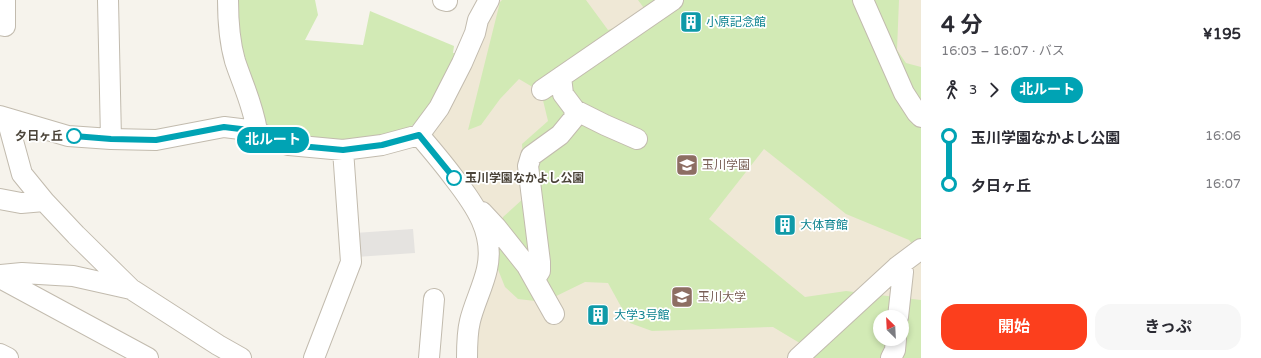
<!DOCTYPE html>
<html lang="ja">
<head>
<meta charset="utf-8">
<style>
  :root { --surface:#fff; --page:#f7f7f7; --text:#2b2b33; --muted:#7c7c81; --accent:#fc3f1d }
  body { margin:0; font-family:"Varela Round","Noto Sans JP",sans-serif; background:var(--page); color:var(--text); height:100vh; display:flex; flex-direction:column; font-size:15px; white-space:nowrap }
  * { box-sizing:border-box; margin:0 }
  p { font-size:13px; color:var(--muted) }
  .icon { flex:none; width:22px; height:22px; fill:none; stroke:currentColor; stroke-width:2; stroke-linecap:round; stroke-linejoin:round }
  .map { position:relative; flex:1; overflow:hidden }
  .side { display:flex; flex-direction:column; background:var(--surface); width:340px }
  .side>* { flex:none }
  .badge { padding:0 8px; border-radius:13px; font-size:14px; line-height:26px }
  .needle { width:26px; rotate:336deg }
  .buttons { position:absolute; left:873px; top:310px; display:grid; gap:8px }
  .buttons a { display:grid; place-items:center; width:36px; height:36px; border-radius:50%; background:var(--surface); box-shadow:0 2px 6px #0003; font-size:20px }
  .map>.badge { position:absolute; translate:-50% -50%; box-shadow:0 0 0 2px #fff }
  .legs { display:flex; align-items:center; gap:6px; height:44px; padding:0 20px; font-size:13px }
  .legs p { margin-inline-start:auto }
  .head { display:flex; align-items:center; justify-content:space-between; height:68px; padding:0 20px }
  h1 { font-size:22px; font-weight:700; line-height:30px }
  .button { display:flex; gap:8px; margin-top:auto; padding:8px 20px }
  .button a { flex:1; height:46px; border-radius:16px; background:var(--accent); color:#fff; font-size:16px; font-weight:700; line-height:46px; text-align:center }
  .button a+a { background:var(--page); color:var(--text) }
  ul { padding:0 20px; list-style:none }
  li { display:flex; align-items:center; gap:14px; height:48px; font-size:15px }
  li i { display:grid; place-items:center; width:6px; height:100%; margin:0 5px; background:currentColor }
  li i::after { content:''; width:10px; height:10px; margin:-5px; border:3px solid; border-radius:50%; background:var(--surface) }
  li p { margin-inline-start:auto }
  li:first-child i { background:linear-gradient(#0000 50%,currentColor 0) }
  li:last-child i { background:linear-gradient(currentColor 50%,#0000 0) }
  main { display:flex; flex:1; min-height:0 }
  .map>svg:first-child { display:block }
  .education { fill:#efe8d6; fill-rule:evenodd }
  .green { fill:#d2eab5; fill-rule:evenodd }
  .parking { fill:#e5e3e0 }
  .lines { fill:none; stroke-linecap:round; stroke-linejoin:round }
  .minor-casing { stroke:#c2bbae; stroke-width:22 }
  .minor { stroke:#fff; stroke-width:20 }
  .line-1-casing { stroke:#fff; stroke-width:9 }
  .line-1 { stroke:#00a3b4; stroke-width:6 }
  .stop-1-dot { fill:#fff; stroke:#00a3b4; stroke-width:2 }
  .labels { text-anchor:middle; stroke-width:3.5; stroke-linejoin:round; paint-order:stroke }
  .culture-label { font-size:12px; fill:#0d838f; stroke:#fff; text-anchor:start }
  .stop-label { font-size:12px; font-weight:bold; fill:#4b4439; stroke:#fff; text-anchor:end }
  .education-label { font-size:12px; fill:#785e54; stroke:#fff; text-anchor:start }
</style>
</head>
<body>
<main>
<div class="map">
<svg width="921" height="358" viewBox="0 0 921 358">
  <rect width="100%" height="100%" fill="#f6f3ec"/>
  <path class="education" d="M499,0h422v358h-446l1,-19 5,-28 14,-46 -64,-128v-10l58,-115zM880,317h22v22h-22z"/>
  <path class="green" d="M233,0h82l3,15 -13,25 58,5 7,-34 84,35 -1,7h4l-33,66 -20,11 -21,6 -41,6h-25l-43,-10 -9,-9 -28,-89z
    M502,0h84l22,30 41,-15 -11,-15h261l-2,50 9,13 15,4v188l-12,-15 -63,-26 -82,-65 -55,70 96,78 41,-6 75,9v58h-110l-8,-13 -30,-18 -121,4 -22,-8 -22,-40 -23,-1 -41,20 -26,-3 -13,-12 -8,-20 6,-50 22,-20 -3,-53 26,-23 -7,-29 -22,-13 -19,20 -19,26 -13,5 32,-128zM880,317h22v22h-22z"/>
  <path class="parking" d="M413,229l2,24 -59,4 -1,-24z"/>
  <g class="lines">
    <g class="minor-casing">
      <path id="minor" d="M108,0l3,139
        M228,0c0,22 1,40 7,61 8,24 18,44 22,70
        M443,0l4,1v-1
        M863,0l41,93 13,20 4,4
        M0,25l5,1v-26
        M561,77l2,17 12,16 30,15 32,14
        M542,90l131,-90
        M0,116l68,20 43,3 45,1 68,-13 33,4 17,10 15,4 54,5 39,-5 37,-10 20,-27 23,-45 13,-30 3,-13 11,-20
        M7,119l15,55 22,27 32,34 55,54 87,56 23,13
        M419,135c12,14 24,28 35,43 21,27 41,55 33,91 -4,18 -13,35 -17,52 -3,12 -3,25 -3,37
        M0,199l21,4 23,-2
        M482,212l14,15 31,39 27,48
        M897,267l6,5 -5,45
        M0,275l22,-2 51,3 58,13
        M0,278l148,80
        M535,279l5,-8v-9l-12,-96 3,-10 29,-21 14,-17 1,-8
        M0,354l8,4
        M314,358l37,-96 -8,-112
        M429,358l5,-59
        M798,358l99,-91 24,-18
        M891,358l4,-8 1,-11"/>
    </g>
    <use href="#minor" class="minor"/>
  </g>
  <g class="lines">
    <g class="line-1-casing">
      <path id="line-1" d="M74,136l37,3 45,1 68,-13 33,4 17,10 15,4 54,5 39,-5 37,-10 35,43"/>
    </g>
    <use href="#line-1" class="line-1"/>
  </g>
  <defs>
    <g id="building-square" transform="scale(1.15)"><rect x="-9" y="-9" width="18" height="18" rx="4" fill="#0f9aa8" stroke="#fff"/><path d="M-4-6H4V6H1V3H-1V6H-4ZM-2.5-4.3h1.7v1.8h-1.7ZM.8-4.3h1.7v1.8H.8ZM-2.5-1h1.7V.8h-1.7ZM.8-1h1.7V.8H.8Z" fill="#fff"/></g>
    <g id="university-square" transform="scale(1.15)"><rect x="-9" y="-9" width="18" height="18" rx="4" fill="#8d6e63" stroke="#fff"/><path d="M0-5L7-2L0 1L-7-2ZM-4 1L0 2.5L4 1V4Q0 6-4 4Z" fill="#fff"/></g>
  </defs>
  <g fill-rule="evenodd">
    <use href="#building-square" x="691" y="22"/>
    <use href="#university-square" x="687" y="165"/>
    <use href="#building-square" x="785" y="225"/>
    <use href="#university-square" x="682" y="297"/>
    <use href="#building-square" x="598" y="315"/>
  </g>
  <g class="stop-1-dot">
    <circle cx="74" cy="136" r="7"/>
    <circle cx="454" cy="178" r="7"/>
  </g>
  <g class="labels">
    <g class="culture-label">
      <text x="706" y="26">小原記念館</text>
      <text x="800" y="229">大体育館</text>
      <text x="614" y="319">大学3号館</text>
    </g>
    <g class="stop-label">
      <text x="63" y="140">夕日ヶ丘</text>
      <text x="465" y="182" text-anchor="start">玉川学園なかよし公園</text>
    </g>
    <g class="education-label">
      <text x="702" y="169">玉川学園</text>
      <text x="698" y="301">玉川大学</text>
    </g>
  </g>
</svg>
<div class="buttons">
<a><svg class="needle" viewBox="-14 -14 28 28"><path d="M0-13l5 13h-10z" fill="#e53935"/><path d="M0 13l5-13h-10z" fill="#7c7c81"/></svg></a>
</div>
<b class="badge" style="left:273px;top:140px;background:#00a3b4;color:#fff">北ルート</b>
</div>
<section class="side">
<div class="head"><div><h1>4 分</h1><p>16:03 – 16:07 · バス</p></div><b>¥195</b></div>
<div class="legs"><svg class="icon" aria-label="walk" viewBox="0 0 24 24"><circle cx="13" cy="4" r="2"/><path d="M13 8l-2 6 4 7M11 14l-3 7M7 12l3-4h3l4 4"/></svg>3<svg class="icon" aria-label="forward" viewBox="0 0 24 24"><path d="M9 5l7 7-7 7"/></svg><b class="badge" style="background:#00a3b4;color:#fff">北ルート</b></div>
<ul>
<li><i style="color:#00a3b4"></i><b>玉川学園なかよし公園</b><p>16:06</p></li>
<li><i style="color:#00a3b4"></i><b>夕日ヶ丘</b><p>16:07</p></li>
</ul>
<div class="button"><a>開始</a><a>きっぷ</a></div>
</section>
</main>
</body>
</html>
